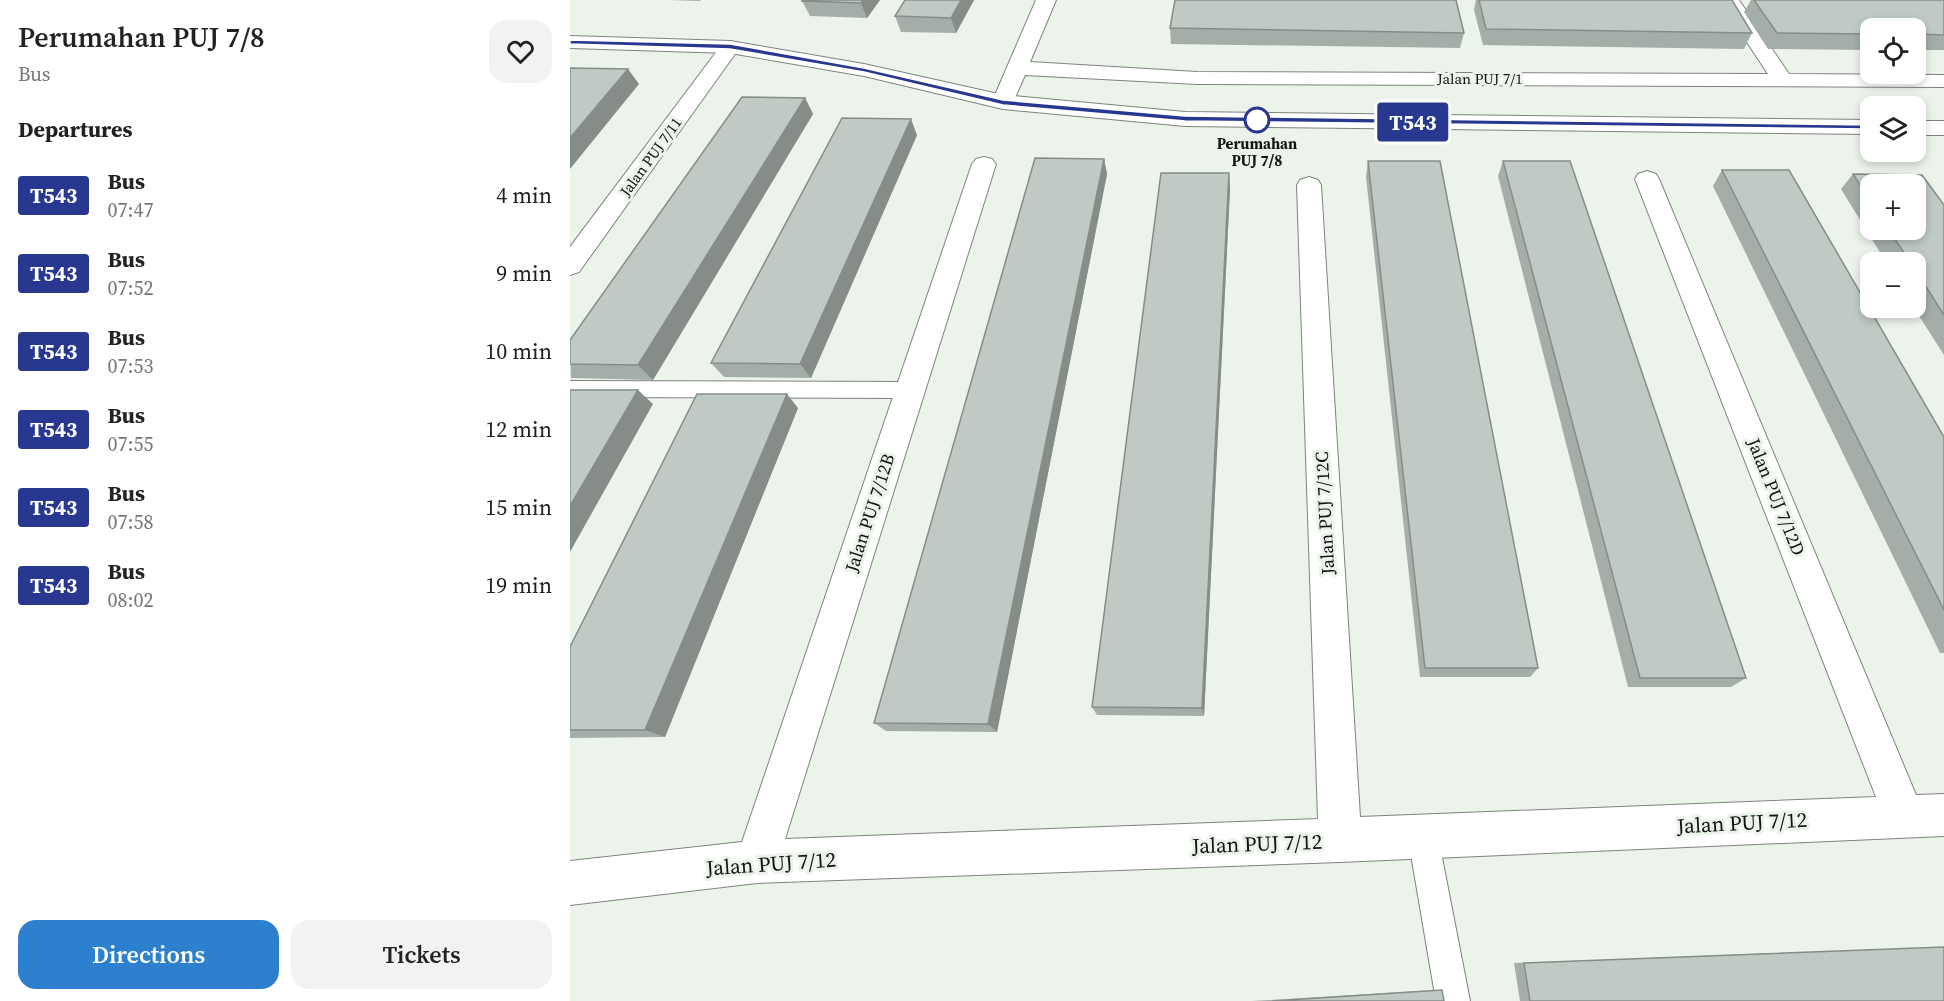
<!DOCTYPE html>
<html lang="en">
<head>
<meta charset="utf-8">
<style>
  :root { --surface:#fff; --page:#f2f2f2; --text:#222; --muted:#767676; --accent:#2c80ce }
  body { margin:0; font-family:"Source Serif 4",serif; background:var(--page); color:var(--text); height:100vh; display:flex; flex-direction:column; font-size:22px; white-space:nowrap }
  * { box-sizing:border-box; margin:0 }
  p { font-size:20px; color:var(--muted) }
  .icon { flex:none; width:33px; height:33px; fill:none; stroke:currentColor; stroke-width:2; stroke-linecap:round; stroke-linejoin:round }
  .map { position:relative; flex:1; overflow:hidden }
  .sheet { display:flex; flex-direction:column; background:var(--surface); width:570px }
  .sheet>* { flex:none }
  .badge { padding:0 12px; border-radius:4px; font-size:21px; line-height:39px }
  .buttons { position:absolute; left:1290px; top:18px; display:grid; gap:12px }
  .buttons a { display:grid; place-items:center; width:66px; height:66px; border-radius:12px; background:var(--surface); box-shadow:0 3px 9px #0003; font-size:30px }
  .map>.badge { position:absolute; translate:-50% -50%; box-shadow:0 0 0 3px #fff }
  h2 { padding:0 18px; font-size:22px; line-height:54px }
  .round { display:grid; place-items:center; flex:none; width:63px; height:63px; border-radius:18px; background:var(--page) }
  .summary { display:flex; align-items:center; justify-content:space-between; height:102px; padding:0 18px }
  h1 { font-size:28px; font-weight:600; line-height:45px }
  .primary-button { display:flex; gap:12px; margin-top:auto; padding:12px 18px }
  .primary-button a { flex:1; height:69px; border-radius:18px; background:var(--accent); color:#fff; font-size:24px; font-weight:600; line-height:69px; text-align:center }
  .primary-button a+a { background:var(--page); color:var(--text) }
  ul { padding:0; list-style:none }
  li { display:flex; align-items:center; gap:18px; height:78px; padding:0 18px }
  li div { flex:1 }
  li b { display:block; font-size:22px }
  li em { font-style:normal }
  li .badge { min-width:66px; font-weight:700; text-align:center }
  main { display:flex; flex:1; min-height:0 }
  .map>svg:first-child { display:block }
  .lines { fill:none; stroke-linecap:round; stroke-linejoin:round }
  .service-casing { stroke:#7d847c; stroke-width:2 }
  .minor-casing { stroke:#7d847c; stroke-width:2 }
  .tertiary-casing { stroke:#7d847c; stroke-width:2 }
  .service { fill:#fff; fill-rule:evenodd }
  .minor { fill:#fff; fill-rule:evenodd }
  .tertiary { fill:#fff; fill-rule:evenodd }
  .wall { fill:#a4aea9; fill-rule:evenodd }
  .shaded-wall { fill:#868d89 }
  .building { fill:#bfcac4; stroke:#868d89; stroke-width:1.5 }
  .line { fill:#283890; stroke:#fff; stroke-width:1.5 }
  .stop-dot { fill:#fff; stroke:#283890; stroke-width:3 }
  .labels { text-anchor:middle; stroke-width:6; stroke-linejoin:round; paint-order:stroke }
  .far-street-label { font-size:15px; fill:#121412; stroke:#ebf3ea }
  .far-stop-label { font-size:15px; font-weight:bold; fill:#121412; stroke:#ebf3ea }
  .street-label { font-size:18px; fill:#121412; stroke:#ebf3ea }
  .near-street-label { font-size:21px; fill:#121412; stroke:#ebf3ea }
</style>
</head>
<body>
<main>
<section class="sheet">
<div class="summary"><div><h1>Perumahan PUJ 7/8</h1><p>Bus</p></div><a class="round"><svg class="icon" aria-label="heart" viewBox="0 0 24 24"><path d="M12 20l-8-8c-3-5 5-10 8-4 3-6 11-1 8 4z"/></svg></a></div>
<h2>Departures</h2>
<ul>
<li><span class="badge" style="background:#283890;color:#fff">T543</span><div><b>Bus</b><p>07:47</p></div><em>4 min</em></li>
<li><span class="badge" style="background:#283890;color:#fff">T543</span><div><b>Bus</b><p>07:52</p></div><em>9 min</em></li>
<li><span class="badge" style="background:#283890;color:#fff">T543</span><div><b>Bus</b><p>07:53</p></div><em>10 min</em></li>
<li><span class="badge" style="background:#283890;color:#fff">T543</span><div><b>Bus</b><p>07:55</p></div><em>12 min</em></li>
<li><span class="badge" style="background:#283890;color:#fff">T543</span><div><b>Bus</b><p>07:58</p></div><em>15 min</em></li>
<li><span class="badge" style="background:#283890;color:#fff">T543</span><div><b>Bus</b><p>08:02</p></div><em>19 min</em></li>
</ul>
<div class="primary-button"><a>Directions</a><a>Tickets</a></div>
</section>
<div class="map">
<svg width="1374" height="1001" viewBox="0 0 1374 1001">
  <rect width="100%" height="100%" fill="#ebf3ea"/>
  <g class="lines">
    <g class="service-casing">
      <path id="service" d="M0,381l340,1 8,2 3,6 -3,6 -8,2 -340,-1z
        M853,822l11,4 4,11 32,164h-34l-28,-164 4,-11z"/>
    </g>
    <g class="minor-casing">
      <path id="minor" d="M466,0h20l-26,62 167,10 571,2 -49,-74h20l50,74 155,1v12l-747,-3 -172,-9 -14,32h-16l-3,-5z
        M160,41l7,2 3,4 -161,225 -9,3v-28l153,-204z
        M414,157l8,2 4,5 -211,675 533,-20 -21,-634 3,-5 9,-3 9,3 3,5 39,632 516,-20 -241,-618 3,-5 9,-3 9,3 3,5 257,616 28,-1v42l-604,26 -583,21 -187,22v-44l172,-19 230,-678 4,-5z"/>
    </g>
    <g class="tertiary-casing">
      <path id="tertiary" d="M0,36l160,5 134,23 139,31 182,17 685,8v14l-685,-8 -182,-17 -139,-33 -134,-23 -160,-5z
        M1346,121h28v14h-28z"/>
    </g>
    <use href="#service" class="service"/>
    <use href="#minor" class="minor"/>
    <use href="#tertiary" class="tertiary"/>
  </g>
  <path class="wall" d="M99,0h32l-1,1z
    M233,0h77l-13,18 -57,-2 -8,-15z
    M404,0l-18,33 -55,-1 -6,-16z
    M906,0h256l20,33 -8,16 -261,-4 -9,-35z
    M1181,0h193v50h-28v-22h-46v22l-102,-1 -24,-37z
    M600,28l294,5 -4,15 -289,-4z
    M235,98l8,16 -160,266 -82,-2 -1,-38z
    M347,135l-106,243 -87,-1 -13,-14z
    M534,159l3,15 -110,558 -111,-1 -12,-8z
    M798,161l170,507 -8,9h-110l-54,-500z
    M933,161l243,517 -15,9h-103l-130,-511z
    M1152,170l222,267v216h-4l-227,-467z
    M659,173l1,16 -26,527 -107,-1 -5,-8z
    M1283,174l91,31v150l-30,-47h2v-46h-30l-45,-73zM1300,184l46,46h-46z
    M228,408l-133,329 -95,1v-91z
    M1374,947v54h-424l-6,-38z
    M865,990h7l2,11h-192z"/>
  <path class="shaded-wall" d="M293,0h17l-13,18 -6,-15z
    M391,0h13l-18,33 -5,-15z
    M58,69l11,15 -69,85v-31z
    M235,98l8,16 -160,266 -15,-15z
    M341,119l6,16 -106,243 -11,-14z
    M534,159l3,15 -110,558 -9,-8z
    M659,173l1,16 -26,527 -2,-8z
    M68,390l15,14 -83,148v-46z
    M217,394l11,14 -133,329 -20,-7z"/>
  <path class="building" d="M233,0h60l-2,3 -59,-2z
    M335,0h56l-10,18 -56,-2z
    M605,0h281l8,33 -294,-5z
    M909,0h253l20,33 -266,-4z
    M1184,0h190v35l-28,-1v-6h-46v6l-93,-1z
    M0,68l58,1 -58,69z
    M172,97l63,1 -167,267 -68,-1v-24z
    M272,118l69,1 -111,245 -89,-1z
    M465,158l69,1 -116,565 -114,-1z
    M798,161h72l98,507h-113z
    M933,161h67l176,517h-106z
    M1152,170h67l155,267v173z
    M591,173h68l-27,535 -110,-1z
    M1283,174l69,1 22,30v110l-28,-44v-9h-6l-21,-32h27v-46h-46v17z
    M0,390h68l-68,116z
    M127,394h90l-142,336h-75v-83z
    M1374,947v54h-414l-6,-38z
    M872,990l2,11h-172z"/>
  <path class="line" d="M0,40l160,4 134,24 139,32 182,16 685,9 5,2 -5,2 -685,-8 -182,-16 -139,-33 -134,-23 -160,-5z"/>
  <circle class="stop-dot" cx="687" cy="120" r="12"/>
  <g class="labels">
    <g class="far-street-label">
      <text x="910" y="84">Jalan PUJ 7/1</text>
      <text transform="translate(81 157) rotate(-54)" y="5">Jalan PUJ 7/11</text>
    </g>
    <g class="far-stop-label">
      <text x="687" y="149">Perumahan<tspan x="687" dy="17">PUJ 7/8</tspan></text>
    </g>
    <g class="street-label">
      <text transform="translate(1206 497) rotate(68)" y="6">Jalan PUJ 7/12D</text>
      <text transform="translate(300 513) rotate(-72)" y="6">Jalan PUJ 7/12B</text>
      <text transform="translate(755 513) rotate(-93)" y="6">Jalan PUJ 7/12C</text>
    </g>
    <g class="near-street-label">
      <text transform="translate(1172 823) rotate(-3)" y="7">Jalan PUJ 7/12</text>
      <text transform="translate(687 844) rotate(-2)" y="7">Jalan PUJ 7/12</text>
      <text transform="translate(201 864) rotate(-4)" y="7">Jalan PUJ 7/12</text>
    </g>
  </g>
</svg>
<div class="buttons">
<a><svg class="icon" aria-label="locate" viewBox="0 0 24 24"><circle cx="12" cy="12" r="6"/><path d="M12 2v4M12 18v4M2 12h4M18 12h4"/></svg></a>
<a><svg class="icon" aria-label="layers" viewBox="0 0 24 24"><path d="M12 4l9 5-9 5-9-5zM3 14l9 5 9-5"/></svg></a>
<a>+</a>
<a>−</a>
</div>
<b class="badge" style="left:843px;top:122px;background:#283890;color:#fff">T543</b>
</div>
</main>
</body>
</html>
